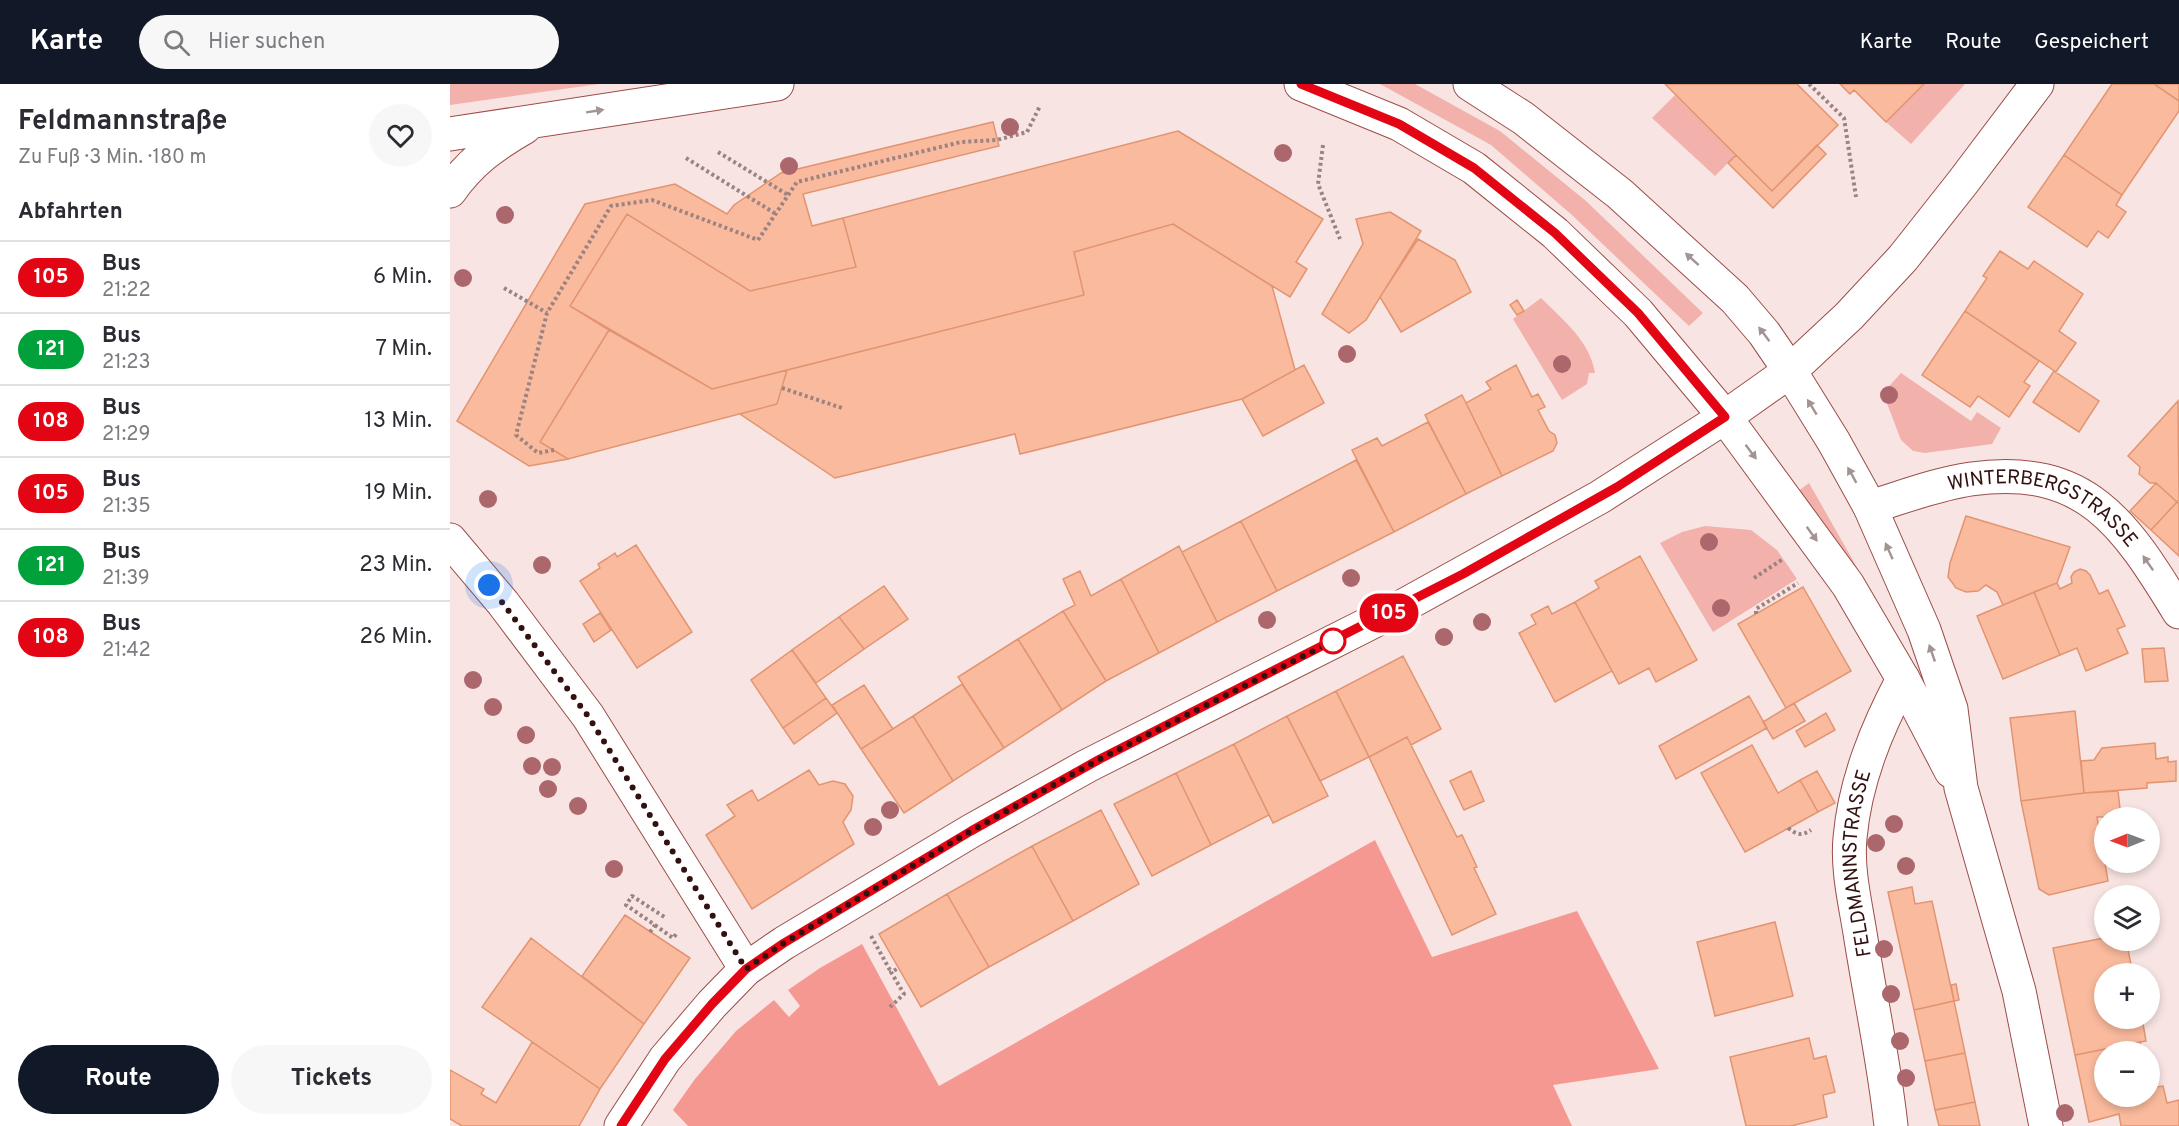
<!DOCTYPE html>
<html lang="de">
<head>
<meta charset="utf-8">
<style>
  :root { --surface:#fff; --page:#f7f7f7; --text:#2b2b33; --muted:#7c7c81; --line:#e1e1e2; --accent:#111827 }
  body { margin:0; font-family:Overpass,sans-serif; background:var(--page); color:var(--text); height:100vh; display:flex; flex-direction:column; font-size:22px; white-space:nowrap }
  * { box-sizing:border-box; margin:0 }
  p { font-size:20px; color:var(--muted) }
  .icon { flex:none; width:33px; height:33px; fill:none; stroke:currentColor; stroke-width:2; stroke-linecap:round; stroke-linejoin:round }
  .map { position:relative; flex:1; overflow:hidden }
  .details { display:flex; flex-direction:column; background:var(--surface); width:450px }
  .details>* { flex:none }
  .badge { padding:0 12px; border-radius:20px; font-size:21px; line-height:39px }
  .needle { width:39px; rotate:269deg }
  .buttons { position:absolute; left:1644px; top:723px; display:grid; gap:12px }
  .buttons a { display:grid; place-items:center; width:66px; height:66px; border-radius:50%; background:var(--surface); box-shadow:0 3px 9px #0003; font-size:30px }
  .you { position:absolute; width:30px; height:30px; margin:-15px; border:4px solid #fff; border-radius:50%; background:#1a73e8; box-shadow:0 0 0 9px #1a73e833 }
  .map>.badge { position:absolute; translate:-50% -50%; box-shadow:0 0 0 3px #fff }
  h2 { padding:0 18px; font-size:22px; line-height:54px }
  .round { display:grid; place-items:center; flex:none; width:63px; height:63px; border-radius:32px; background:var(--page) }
  .headline { display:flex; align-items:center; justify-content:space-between; height:102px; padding:0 18px }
  h1 { font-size:28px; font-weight:700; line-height:45px }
  .action { display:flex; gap:12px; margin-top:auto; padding:12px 18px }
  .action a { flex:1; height:69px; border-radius:36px; background:var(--accent); color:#fff; font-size:24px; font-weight:700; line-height:69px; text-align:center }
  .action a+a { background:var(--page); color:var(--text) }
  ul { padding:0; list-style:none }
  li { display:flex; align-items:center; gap:18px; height:72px; padding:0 18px; border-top:2px solid var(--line) }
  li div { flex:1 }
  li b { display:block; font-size:22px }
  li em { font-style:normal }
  li .badge { min-width:66px; font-weight:700; text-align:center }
  header { display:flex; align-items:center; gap:36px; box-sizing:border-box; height:84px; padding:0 30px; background:var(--accent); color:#fff }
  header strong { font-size:28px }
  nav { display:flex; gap:33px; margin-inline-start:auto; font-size:21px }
  .search { width:420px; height:54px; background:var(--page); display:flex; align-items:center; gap:15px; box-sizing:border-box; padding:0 21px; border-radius:33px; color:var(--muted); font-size:22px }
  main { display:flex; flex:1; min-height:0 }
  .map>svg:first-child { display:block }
  .green { fill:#f2b1ab }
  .forest { fill:#f59891 }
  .building { fill:#faba9d; stroke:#e29471; stroke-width:1.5 }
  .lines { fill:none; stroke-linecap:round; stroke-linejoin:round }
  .minor-casing { stroke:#9b4d48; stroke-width:35 }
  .tertiary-casing { stroke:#9b4d48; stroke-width:35 }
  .secondary-casing { stroke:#9b4d48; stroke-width:35 }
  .path { stroke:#9c8381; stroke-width:4; stroke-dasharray:3 3; stroke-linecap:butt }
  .minor { stroke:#fff; stroke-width:33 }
  .tertiary { stroke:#fff; stroke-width:33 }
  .secondary { stroke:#fff; stroke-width:33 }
  .tree { fill:#ac676d }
  .oneway { fill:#a39493 }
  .line-casing { stroke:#fff; stroke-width:14 }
  .line { stroke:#e30513; stroke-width:9 }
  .walk { stroke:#321110; stroke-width:6; stroke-dasharray:0 10.8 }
  .stop-dot { fill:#fff; stroke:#e30513; stroke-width:3 }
  .labels { text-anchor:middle; stroke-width:5; stroke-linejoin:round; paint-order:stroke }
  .street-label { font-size:20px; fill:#321110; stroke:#fff }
</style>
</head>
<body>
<header>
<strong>Karte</strong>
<div class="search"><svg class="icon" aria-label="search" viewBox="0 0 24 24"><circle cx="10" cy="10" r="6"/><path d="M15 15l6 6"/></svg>Hier suchen</div>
<nav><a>Karte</a><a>Route</a><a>Gespeichert</a></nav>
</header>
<main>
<section class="details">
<div class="headline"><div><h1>Feldmannstraße</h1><p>Zu Fuß · 3 Min. · 180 m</p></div><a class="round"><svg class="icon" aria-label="heart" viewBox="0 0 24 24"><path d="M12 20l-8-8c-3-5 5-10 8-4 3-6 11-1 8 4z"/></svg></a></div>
<h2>Abfahrten</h2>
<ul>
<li><span class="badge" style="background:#e30513;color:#fff">105</span><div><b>Bus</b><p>21:22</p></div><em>6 Min.</em></li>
<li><span class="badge" style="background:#00a13a;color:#fff">121</span><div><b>Bus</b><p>21:23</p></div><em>7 Min.</em></li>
<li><span class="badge" style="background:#e30513;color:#fff">108</span><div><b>Bus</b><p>21:29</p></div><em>13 Min.</em></li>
<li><span class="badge" style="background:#e30513;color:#fff">105</span><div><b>Bus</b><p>21:35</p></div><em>19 Min.</em></li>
<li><span class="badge" style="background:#00a13a;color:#fff">121</span><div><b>Bus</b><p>21:39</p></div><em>23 Min.</em></li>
<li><span class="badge" style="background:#e30513;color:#fff">108</span><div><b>Bus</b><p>21:42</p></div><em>26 Min.</em></li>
</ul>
<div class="action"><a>Route</a><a>Tickets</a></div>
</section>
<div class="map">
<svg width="1729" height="1042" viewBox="0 0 1729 1042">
  <rect width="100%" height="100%" fill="#f8e5e3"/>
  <path class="green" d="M0,0h149l-149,21z
    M930,0h35l85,47 86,70 117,112 -14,13 -117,-111 -81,-70z
    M1474,0h41l-54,60 -25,-22z
    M1225,11l61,60 -21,21 -63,-58z
    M1091,214c22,22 49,43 54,75h-6l-2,11 -25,16 -49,-81z
    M1451,289l70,48 6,-9 24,16 -9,16 -67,9 -12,-2 -12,-11 -18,-47z
    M1359,399l58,102 -5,3 -65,-96z
    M1255,442l46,4 26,20 20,29 -84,53 -53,-89 22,-11z"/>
  <path class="forest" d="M925,756l57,117 145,-46 82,158 -106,16 19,41h-884l-15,-16 22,-31 41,-48 38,-31 15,17 11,-11 -12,-16 32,-22 42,-24 77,142z"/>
  <path class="building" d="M1215,0h132l41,41 -66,66z
    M1390,0h84l-38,38 -32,-32 -4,4z
    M1662,0h42l25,17v10l-57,84 -58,-40z
    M1704,0h25v17z
    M543,38l6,24 -196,48 9,32 31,-8 13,49 -106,24 -123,-77 -57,92 39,24 -69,112 28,17 -39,7 -72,-45 128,-217 90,-20 52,30 7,-9 47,-32z
    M728,47l145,88 -27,43 11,7 -17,28 -117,-73 -99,28 10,43 -372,94 -142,-83 57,-92 123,77 106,-24 -13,-49z
    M1367,61l9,9 -53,54 -45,-45 8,-8 36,36z
    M1614,71l58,40 -6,10 10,7 -18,26 -10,-7 -11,16 -59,-40z
    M940,128l31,19 -55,89 -17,13 -27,-19 41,-70 -7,-25z
    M723,140l99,62 23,84 -53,29 -222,55 -5,-20 -180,44 -95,-64 37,-10 10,-34 297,-75 -10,-43z
    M968,155l37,21 16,32 -70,40 -21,-35z
    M1550,167l28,18 6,-8 49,33 -24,37 17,12 -20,29 -91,-61 22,-33 -4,-2z
    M1067,216l7,11 -7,4 -7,-10z
    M1515,227l74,50 -15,21 6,4 -21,31 -31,-21 -8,11 -48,-32z
    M159,246l103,59 75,-19 -10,34 -209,55 -28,-17z
    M854,281l20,38 -61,33 -21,-37z
    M1066,281l16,32 6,-3 7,13 -7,3 11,21 6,4 2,8 -4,8 -51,25 -36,-73 25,-14 -5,-7z
    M1604,287l45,30 -20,31 -46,-30z
    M1012,311l40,81 -36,18 -41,-79z
    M1728,317l1,99 -2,2 -21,-19h-6l-11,-9 1,-7 -12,-11z
    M978,338l38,72 -72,38 -42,-82 25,-12 5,8z
    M906,376l38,72 -117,59 -36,-70z
    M1706,399l21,19 -26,28 -21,-19z
    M1727,418l2,1v53l-28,-26z
    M1516,432l104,31 -13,36 -54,22 -6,-13 -11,-7 -8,6 -12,1 -10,-4 -8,-11 2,-14z
    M791,437l36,70 -60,31 -35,-70z
    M186,461l56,87 -55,36 -57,-87 20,-13 -2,-4 8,-5 9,-6 2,4z
    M729,462l38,76 -58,31 -38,-74z
    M1190,472l57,104 -41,22 -7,-14 -30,16 -44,-82 24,-14 -4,-7z
    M1630,485l6,2 4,4 9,19 9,-4 17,36 -8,3 11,24 -42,18 -9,-23 -17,7 -26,-63 23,-9 3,6 12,-6 -1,-6 3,-5z
    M630,487l11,25 30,-17 38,74 -53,28 -43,-70 12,-6 -12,-26z
    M434,502l24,33 -44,30 -25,-32z
    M1353,503l48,84 -65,37 -48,-84z
    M1584,508l26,63 -57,24 -26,-63z
    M1125,518l37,69 -57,31 -36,-69 17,-9 -5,-9 17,-9 4,8z
    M613,527l43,70 -44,29 -44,-71z
    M150,529l11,17 -17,12 -11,-18z
    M389,533l25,32 -48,34 -24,-33z
    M568,555l44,71 -58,38 -46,-71z
    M1714,564l4,33 -23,1 -3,-33z
    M342,566l34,48 -43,30 -32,-48z
    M953,572l38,73 -30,16 -4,-8 -38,20 -33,-66z
    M512,600l42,64 -51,33 -40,-65z
    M414,601l29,44 -32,20 -29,-44z
    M886,607l33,66 -49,24 -33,-65z
    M1299,612l18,32 -91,51 -17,-33z
    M376,614l11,15 -43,31 -11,-16z
    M1344,619l11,18 -32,18 -10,-17z
    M1625,627l9,82 -63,8 -11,-83z
    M1376,629l9,17 -30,17 -9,-16z
    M463,632l40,65 -49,32 -43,-64z
    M837,632l41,80 -55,27 -39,-79z
    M957,653l50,100 5,-2 15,32 -3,1 22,46 -44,21 -83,-178z
    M1705,659l1,16 12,-2v5l8,-1v20l-29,2v5l-63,5 -3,-32 13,-1 8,-12z
    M784,660l35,71 -58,30 -35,-72z
    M1302,661l26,48 22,-13 18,32 -73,40 -44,-79z
    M359,686l10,15 14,-4 12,3 8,12 -2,14 -8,12 11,22 -102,65 -46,-74 29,-19 -8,-11 25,-15 6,11z
    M1021,687l13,30 -20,9 -14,-29z
    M1367,687l18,32 -17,9 -18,-32z
    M726,689l35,72 -59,31 -38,-72z
    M1668,707l3,26h-24l11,64 -59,14 -10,-6 -18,-88 63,-8z
    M651,726l38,74 -66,37 -41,-75z
    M582,762l41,75 -84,46 -42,-73z
    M1462,803l3,17 17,-3 22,100 -40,9 -26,-118z
    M497,810l42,73 -68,40 -42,-73z
    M175,831l65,43 -46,66 -62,-48z
    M1325,838l18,74 -78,20 -18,-74z
    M81,854l113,86 -44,65 -118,-82z
    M1654,854v2h22l7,34h-29v44h38l4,23 -71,14 -22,-107z
    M1506,900l3,16 -5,1 -3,-16z
    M1504,917l11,52 -40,8 -11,-51z
    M1359,954l5,21 12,-3 9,36 -12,3 4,22 -36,9h-45l-16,-69z
    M82,958l68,47 -21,37h-117l-12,-7v-49l34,19 -3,5 15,9z
    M1690,958l2,10h-38v44h46v-10v2l13,-2 4,17 12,-3v26h-58l-2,-12 -30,8 -14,-67z
    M1515,969l10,49 -40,8 -10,-49z
    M1525,1018l5,24h-41l-4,-16z"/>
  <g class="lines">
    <g class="minor-casing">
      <g id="minor">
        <path id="s1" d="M1420,423c33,-10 67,-23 101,-28 115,-16 154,45 208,133"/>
        <path d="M0,456l53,63 85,113 158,253"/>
        <path id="s2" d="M1441,1042c-7,-65 -21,-129 -31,-193 -5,-31 -13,-64 -10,-95 5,-57 27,-110 53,-159"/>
      </g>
    </g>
    <g class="tertiary-casing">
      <path id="tertiary" d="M1587,0l-74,98 -60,76 -54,58 -59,55 44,71 36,65 54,123 27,79 10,79 58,203 27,135
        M1275,333l123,168 55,94 48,92"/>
    </g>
    <g class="secondary-casing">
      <path id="secondary" d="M851,0l98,40 75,44 81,65 83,80 87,104
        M0,50l327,-50
        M0,107c21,-30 44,-46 75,-64
        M171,1042l44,-67 47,-55 34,-35 38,-26 187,-112 116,-65 307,-155 206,-114 125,-80 65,-46 -26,-38 -29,-34 -115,-105 -97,-76 -53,-34"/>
    </g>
    <path class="path" d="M1359,0l35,34 12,79
      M873,61l-5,39 22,55
      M268,68l70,43
      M236,74l90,56
      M54,204l43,25
      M332,304l60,20
      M104,366l-16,3 -22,-18 31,-122 64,-107 41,-6 106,40 39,-58 164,-40 36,-2 30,-8 13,-26
      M1304,494l29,-19
      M1306,530v-5l42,-26
      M1338,744c9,7 14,8 23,2
      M205,841l18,13 5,-6
      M200,848l5,-7 -29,-20 6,-9 34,22
      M421,852l20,36
      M440,923l14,-13 -13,-22 8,-4"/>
    <use href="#minor" class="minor"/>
    <use href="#tertiary" class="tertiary"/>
    <use href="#secondary" class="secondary"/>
  </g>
  <g class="tree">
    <circle cx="560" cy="43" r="9"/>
    <circle cx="833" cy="69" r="9"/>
    <circle cx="339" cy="82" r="9"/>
    <circle cx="55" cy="131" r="9"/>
    <circle cx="13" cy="194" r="9"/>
    <circle cx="897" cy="270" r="9"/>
    <circle cx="1112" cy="280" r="9"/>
    <circle cx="1439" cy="311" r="9"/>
    <circle cx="38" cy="415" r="9"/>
    <circle cx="1259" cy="458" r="9"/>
    <circle cx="92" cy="481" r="9"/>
    <circle cx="901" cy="494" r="9"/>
    <circle cx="1271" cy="524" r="9"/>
    <circle cx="817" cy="536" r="9"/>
    <circle cx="1032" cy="538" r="9"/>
    <circle cx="994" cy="553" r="9"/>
    <circle cx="23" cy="596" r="9"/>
    <circle cx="43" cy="623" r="9"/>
    <circle cx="76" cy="651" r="9"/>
    <circle cx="82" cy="682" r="9"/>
    <circle cx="102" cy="683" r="9"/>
    <circle cx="98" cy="705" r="9"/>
    <circle cx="128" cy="722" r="9"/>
    <circle cx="440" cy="726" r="9"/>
    <circle cx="1444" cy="740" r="9"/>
    <circle cx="423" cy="743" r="9"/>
    <circle cx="1426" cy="759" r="9"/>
    <circle cx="1456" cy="782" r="9"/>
    <circle cx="164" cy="785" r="9"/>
    <circle cx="1434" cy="865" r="9"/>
    <circle cx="1441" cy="910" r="9"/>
    <circle cx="1450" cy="957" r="9"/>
    <circle cx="1456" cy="994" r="9"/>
    <circle cx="1615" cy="1029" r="9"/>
  </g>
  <defs><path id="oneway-solid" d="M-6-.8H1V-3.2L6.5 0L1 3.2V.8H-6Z" transform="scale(1.5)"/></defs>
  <g class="oneway">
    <use href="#oneway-solid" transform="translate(145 27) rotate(-9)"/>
    <use href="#oneway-solid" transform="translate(1242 175) rotate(-138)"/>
    <use href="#oneway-solid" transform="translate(1314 250) rotate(-127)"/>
    <use href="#oneway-solid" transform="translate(1362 323) rotate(-121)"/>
    <use href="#oneway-solid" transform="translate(1301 368) rotate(53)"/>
    <use href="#oneway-solid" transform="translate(1402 391) rotate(-119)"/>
    <use href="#oneway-solid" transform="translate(1362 450) rotate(54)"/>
    <use href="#oneway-solid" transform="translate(1439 467) rotate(-114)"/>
    <use href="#oneway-solid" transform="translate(1698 479) rotate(-125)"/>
    <use href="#oneway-solid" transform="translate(1482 569) rotate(-109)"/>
  </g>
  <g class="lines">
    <g class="line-casing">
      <path id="line" d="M171,1042l44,-67 47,-55 34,-35 38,-26 187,-112 129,-72 363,-185 154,-87 108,-70 -87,-104 -83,-80 -81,-65 -75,-44 -98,-40"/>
    </g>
    <use href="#line" class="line"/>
    <path class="walk" d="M39,501l99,131 158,253 38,-26 187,-112 129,-72 233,-118"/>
  </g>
  <circle class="stop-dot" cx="883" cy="557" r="12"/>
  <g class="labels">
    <g class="street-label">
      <text dy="7" stroke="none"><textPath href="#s1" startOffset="186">WINTERBERGSTRASSE</textPath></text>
      <text dy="7" stroke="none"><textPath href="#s2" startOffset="266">FELDMANNSTRASSE</textPath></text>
    </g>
  </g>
</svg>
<div class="buttons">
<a><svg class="needle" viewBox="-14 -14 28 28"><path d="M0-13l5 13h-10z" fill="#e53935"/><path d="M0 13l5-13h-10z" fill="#7c7c81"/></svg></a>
<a><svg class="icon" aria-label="layers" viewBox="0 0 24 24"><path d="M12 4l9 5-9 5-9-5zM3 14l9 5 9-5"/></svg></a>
<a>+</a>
<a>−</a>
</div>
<div class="you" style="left:39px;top:501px"></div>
<b class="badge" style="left:939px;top:529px;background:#e30513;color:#fff">105</b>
</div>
</main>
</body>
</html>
